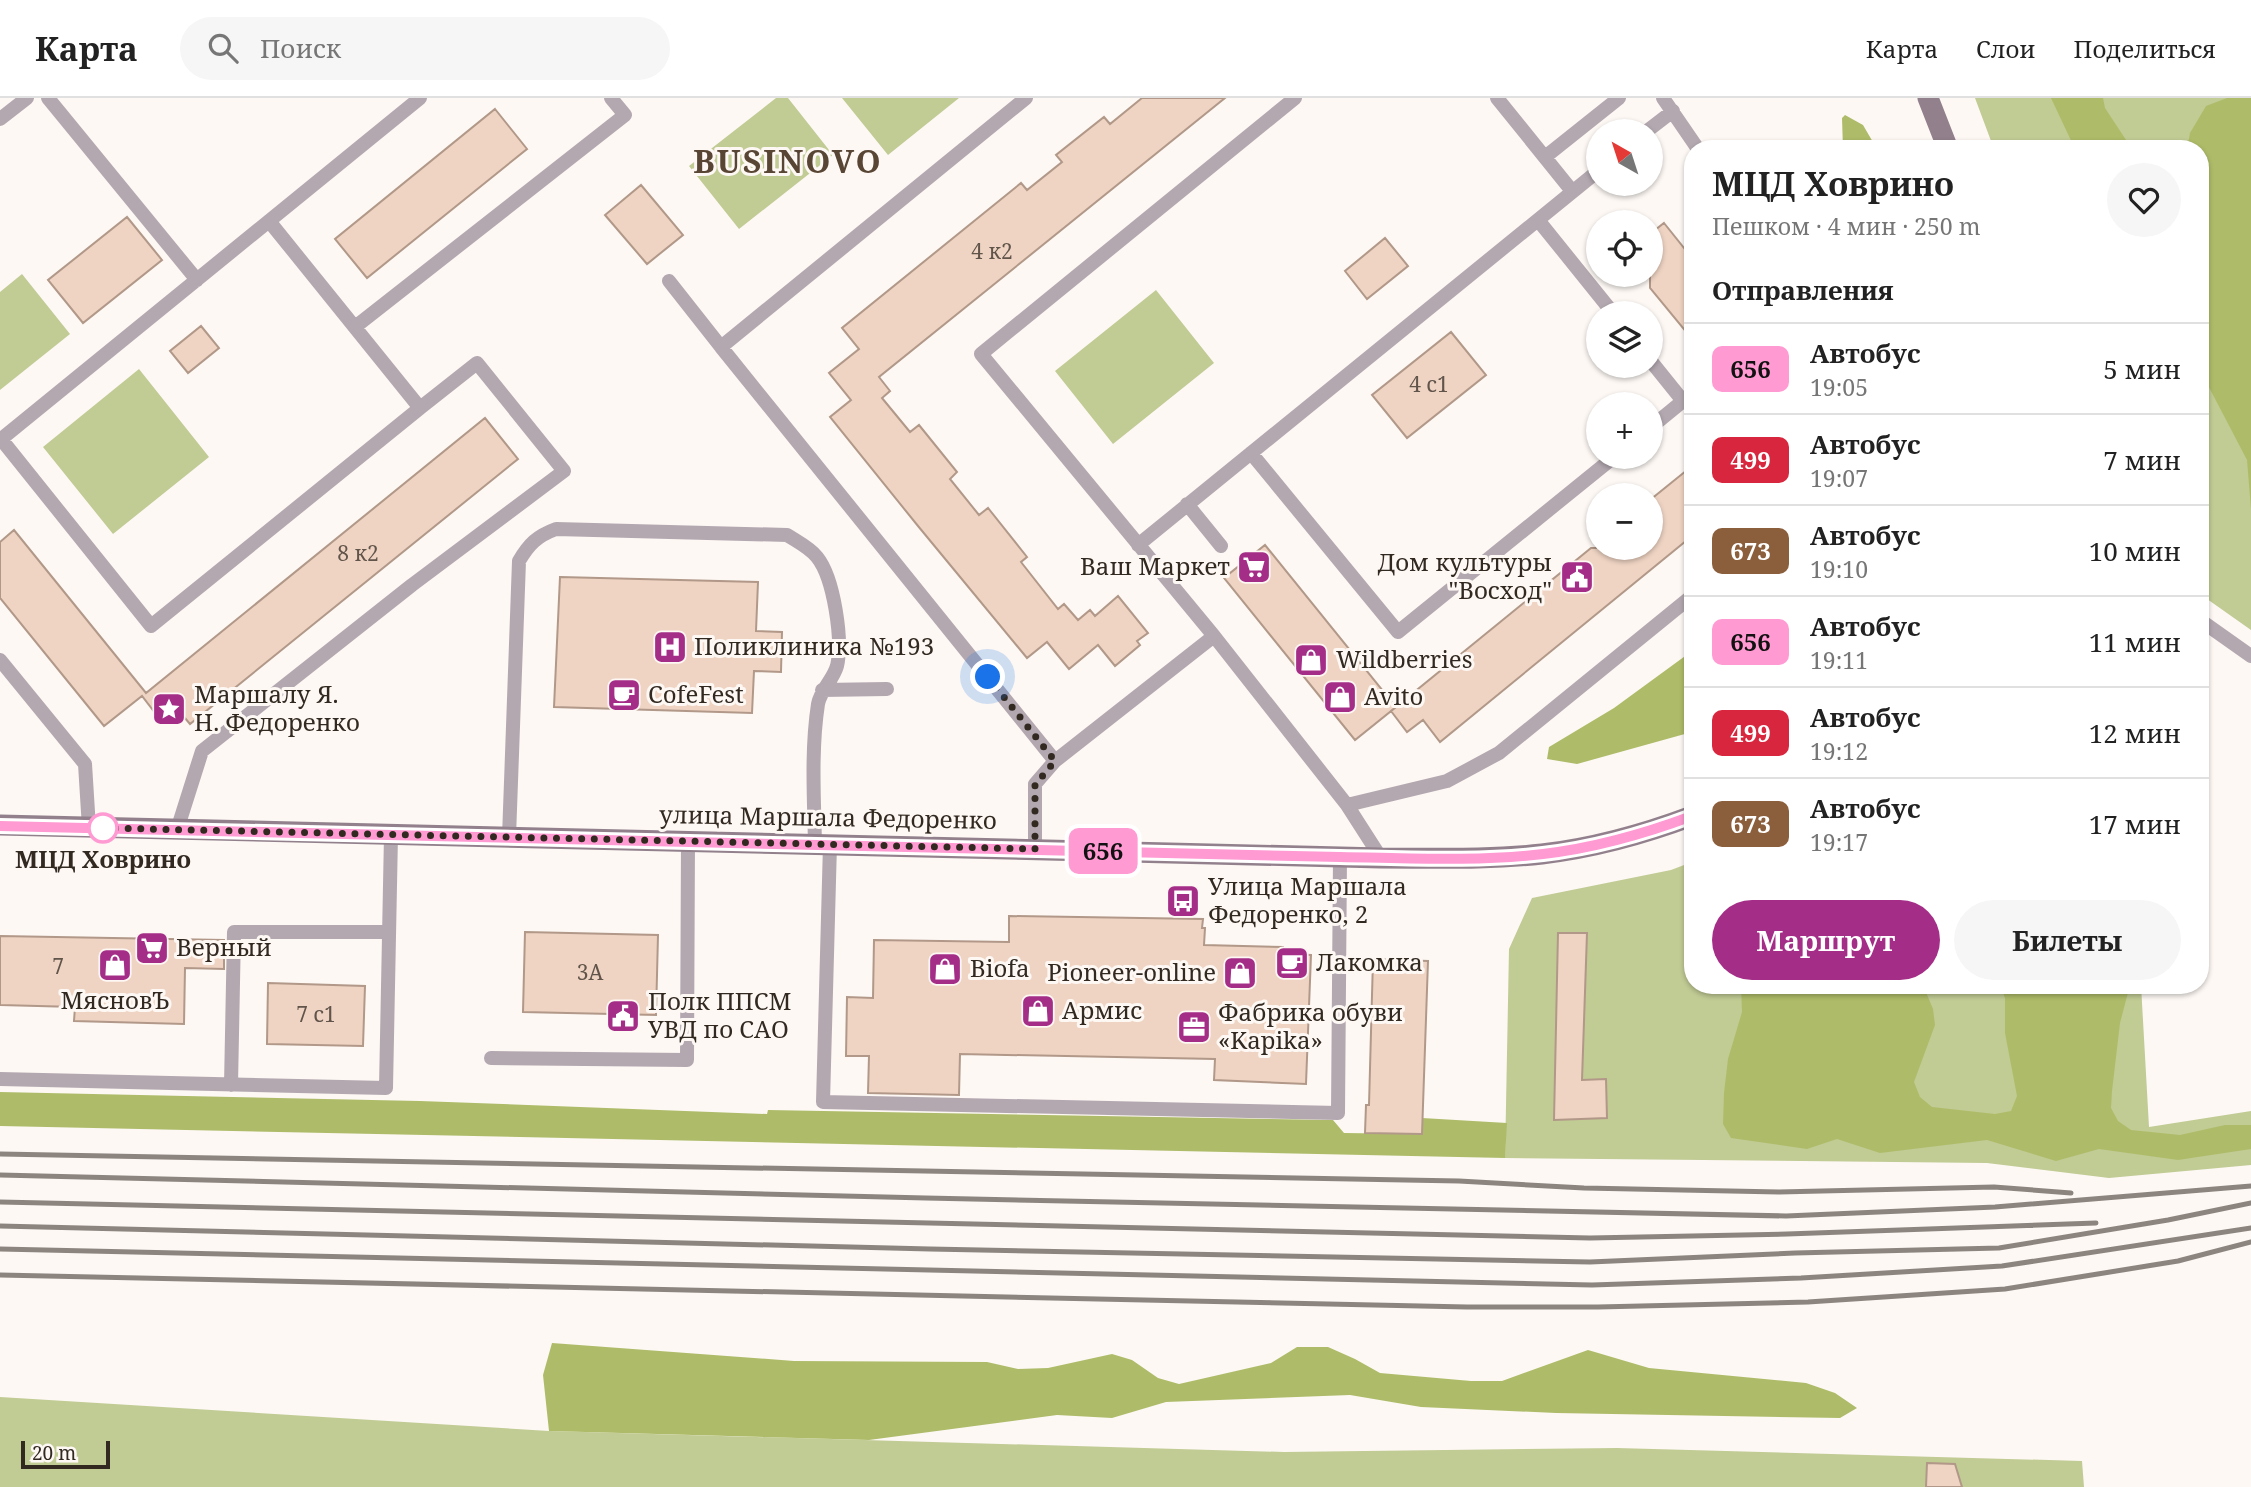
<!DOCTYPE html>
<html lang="ru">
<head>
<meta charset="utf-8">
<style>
  :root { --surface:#fff; --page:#f6f6f6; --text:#222; --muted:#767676; --line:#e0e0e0; --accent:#a42e87 }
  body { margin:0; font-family:"Noto Serif",serif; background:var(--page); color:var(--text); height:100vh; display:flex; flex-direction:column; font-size:26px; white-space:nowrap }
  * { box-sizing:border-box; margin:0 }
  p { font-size:23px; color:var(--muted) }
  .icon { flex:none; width:38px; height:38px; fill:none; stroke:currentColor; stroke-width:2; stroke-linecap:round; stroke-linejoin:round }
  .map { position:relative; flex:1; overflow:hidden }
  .details { position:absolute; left:1684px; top:42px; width:525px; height:854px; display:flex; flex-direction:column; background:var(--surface); border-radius:28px; box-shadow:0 2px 5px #0004 }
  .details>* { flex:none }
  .badge { padding:0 14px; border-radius:10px; font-size:24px; line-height:46px }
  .needle { width:46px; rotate:321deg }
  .fabs { position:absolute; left:1586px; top:21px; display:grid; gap:14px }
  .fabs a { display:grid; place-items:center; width:77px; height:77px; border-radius:50%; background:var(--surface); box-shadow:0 2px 5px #0004; font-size:35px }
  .scale { position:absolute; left:21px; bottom:18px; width:89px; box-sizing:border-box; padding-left:7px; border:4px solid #322921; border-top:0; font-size:19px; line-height:24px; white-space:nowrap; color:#322921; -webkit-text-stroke:5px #fdf8f4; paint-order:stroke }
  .you { position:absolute; width:35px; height:35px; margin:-18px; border:5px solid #fff; border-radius:50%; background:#1a73e8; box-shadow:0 0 0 10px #1a73e833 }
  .map>.badge { position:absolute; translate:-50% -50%; box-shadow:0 0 0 4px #fff }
  h2 { padding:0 28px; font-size:26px; line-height:63px }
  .round { display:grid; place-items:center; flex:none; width:74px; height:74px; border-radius:37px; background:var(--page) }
  .overview { display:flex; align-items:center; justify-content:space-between; height:119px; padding:0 28px }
  h1 { font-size:33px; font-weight:700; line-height:52px }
  .button { display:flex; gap:14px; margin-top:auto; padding:14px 28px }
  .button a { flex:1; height:80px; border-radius:42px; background:var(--accent); color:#fff; font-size:28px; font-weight:700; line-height:80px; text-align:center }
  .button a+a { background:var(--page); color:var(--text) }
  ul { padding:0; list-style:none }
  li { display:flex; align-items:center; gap:21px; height:91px; padding:0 28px; border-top:2px solid var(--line) }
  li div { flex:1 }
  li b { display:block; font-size:26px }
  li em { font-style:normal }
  li .badge { min-width:77px; font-weight:700; text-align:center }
  header { display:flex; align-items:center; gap:42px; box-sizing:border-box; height:98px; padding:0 35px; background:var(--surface); border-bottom:2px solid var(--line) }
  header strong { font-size:33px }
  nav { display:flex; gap:38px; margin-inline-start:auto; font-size:24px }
  .search { width:490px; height:63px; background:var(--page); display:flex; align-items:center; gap:18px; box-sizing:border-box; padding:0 24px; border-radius:38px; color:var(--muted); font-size:26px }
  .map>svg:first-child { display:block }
  .green { fill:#c1cb94 }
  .forest { fill:#aebc69 }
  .building { fill:#efd4c3; stroke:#b19888; stroke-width:2 }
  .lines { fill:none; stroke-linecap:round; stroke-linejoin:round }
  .lane { stroke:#b3a8b0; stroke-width:14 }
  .secondary { stroke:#92818c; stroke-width:21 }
  .rail { stroke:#8c857f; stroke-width:5 }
  .line-casing { stroke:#fff; stroke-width:16 }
  .line { stroke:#ff9ad2; stroke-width:10 }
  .walk { stroke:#322921; stroke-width:7; stroke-dasharray:0 12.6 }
  .stop-dot { fill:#fff; stroke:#ff9ad2; stroke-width:3.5 }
  .labels { text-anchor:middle; stroke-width:6; stroke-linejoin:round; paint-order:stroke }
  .number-label { font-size:21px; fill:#61544a }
  .poi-label { font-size:24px; fill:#322921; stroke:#fdf8f4; text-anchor:start }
  .street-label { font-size:24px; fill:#322921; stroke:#fdf8f4 }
  .stop-label { font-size:24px; font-weight:bold; fill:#322921; stroke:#fdf8f4 }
  .district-label { font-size:32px; font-weight:bold; letter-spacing:2px; fill:#584534; stroke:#fdf8f4 }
</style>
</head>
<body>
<header>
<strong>Карта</strong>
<div class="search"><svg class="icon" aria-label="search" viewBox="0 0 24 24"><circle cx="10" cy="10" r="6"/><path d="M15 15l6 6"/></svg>Поиск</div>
<nav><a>Карта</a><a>Слои</a><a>Поделиться</a></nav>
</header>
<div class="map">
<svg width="2251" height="1389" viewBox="0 0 2251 1389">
  <rect width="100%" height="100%" fill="#fdf8f4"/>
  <path class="green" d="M776,0h12l45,57 -94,74 -50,-63z
    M842,0h117l-71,57z
    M1975,0h276v532l-51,-36v-445h-206z
    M22,176l48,60 -70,56v-98z
    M1156,192l58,73 -101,81 -58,-73z
    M139,271l70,88 -96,77 -70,-87z
    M1692,764v123h449l8,142 102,-16v54l-142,13 -122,-15 -482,-5 4,-209 23,-51 139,-28z
    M0,1299l549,34 735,21 333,-4 465,13 2,26h-2084z"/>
  <path class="forest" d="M2051,0h52l2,10 27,41h-57z
    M2227,0h24v411l-4,-49 -47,-90v-221h-13l3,-16 16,-27z
    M1845,17l18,10 14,24h-34l-1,-31z
    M1692,553v81l-115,32 -30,-5 2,-12 65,-39z
    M1741,887h182l10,24 2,16 -21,57 6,15 12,10 63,7 16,-3 6,-15 -12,-63v-35l-5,-13h130l-10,38 -8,68 -1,17 7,13 13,9 49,5 45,-10h26v24l-73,11 -79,-11 -43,12 -69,-21 -107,13 -43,-14 -30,10 -76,-11 -8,-14 1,-31 4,-34 14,-47z
    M0,994l420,9 347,13 1,-4 565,10 11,13 77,1 1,-16 85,5 -2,35 -1505,-32z
    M552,1245l242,18 193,1 31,7 30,-1 64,-14 20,6 26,18 21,6 92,-21 26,-16h31l27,12 25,14 91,8h31l86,-31 61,18 157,15 29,10 22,15 -17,10 -284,-5 -135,-6 -71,-12 -184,7 -54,16 -55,-3 -188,25 -320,-9 -6,-56z"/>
  <path class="building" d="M1142,0h83l-346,279 11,14 -8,7 28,34 9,-7 38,47 -7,7 29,36 9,-7 39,49 -6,5 37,47 6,-5 14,16 12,-10 5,6 23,-20 30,37 -11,8 3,4 -25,21 -17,-21 -29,24 -22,-27 -20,16 -109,-132 -88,-109 21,-17 -22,-27 30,-24 -17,-21 179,-145 6,7 35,-28 -6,-7 48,-38 6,7z
    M495,11l32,40 -160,129 -32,-39z
    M641,87l42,50 -36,29 -42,-49z
    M127,119l35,43 -79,63 -35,-43z
    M1664,125l28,35v81l-42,-51v-54z
    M1385,140l23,28 -41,33 -22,-28z
    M201,228l18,22 -31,25 -18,-22z
    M1451,234l35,43 -79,63 -35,-43z
    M485,320l33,41 -328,265 -16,-19 -15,13 -17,-22 -38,30 -104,-128v-56l14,-12 132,163z
    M1692,368v70l-252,206 -17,-22 -16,12 -16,-21 200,-163h59v-48z
    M1265,447l131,162 -41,33 -131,-162z
    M560,479l198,5 -2,49 26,1 -1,40 -27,-1 -2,42 -198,-6z
    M1009,818l194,3 -1,9h3l-1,17 79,2v7l28,1 -5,129 -92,-4 1,-21 -255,-5 -1,41 -91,-2 1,-37h-23l1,-59 26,1 1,-58 135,2z
    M525,834l133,3 -2,80 -133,-3z
    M1558,835h29l-5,147 24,-1 1,39 -53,2z
    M0,838l224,4v29l-39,-1 -1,56 -110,-3 1,-14 -75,-2z
    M1373,861l55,2 -6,173 -57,-1 1,-28h3z
    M268,885l97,3 -2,60 -96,-2z
    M1927,1365l28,1 7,23h-36z"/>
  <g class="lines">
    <path class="lane" d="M48,0l149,182
      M1026,0l-305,249 334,414 -20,23v65
      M1295,0l-314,256 233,282 133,169 34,53
      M1497,0l75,93
      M1663,0l35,51
      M0,21l27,-21
      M1647,33l26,-20
      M1545,59l74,-59
      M1538,122l75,93
      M669,183l52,66
      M355,229l270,-212 -14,-17
      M1650,262l33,41 -33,27
      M1,341l150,187 269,-218 -151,-187
      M0,342l420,-342
      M1251,355l147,179 216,-175
      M1187,406l34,42
      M1138,447l460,-374
      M2200,522l51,36
      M0,562l85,104 4,64
      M822,592l65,-1
      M1055,663l159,-125
      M1347,707l100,-24 52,-28 193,-157
      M177,732l25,-79 210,-166 152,-114 -87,-108 -57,45
      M509,739l10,-276c10,-17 18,-25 37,-32l231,6c11,7 23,13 30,22 17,21 26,83 20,109 -4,14 -16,23 -19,38 -7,46 -4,93 -3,140
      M830,746l-7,258 515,11 2,-256
      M491,960l196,2 1,-219
      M0,981l386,9 5,-253
      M231,987l3,-153h155"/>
    <path class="secondary" d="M1928,0l20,51
      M0,727l1381,33c54,0 108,2 161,-4 51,-6 102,-20 150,-38"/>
    <path class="rail" d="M0,1056l1459,27 125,7 195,4 215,-5 77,6
      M0,1077l926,23 860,18 209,-9 256,-21
      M0,1104l1590,36 197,-4 309,-11
      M0,1128l930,23 660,13 205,-9 204,-5 169,-28 83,-17
      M0,1151l1592,36 209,-7 201,-12 249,-38
      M0,1177l1467,32h131l210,-5 197,-13 173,-28 73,-19"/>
  </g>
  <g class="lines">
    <g class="line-casing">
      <path id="line" d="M0,728l1340,31c67,1 136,5 203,-3 51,-6 101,-20 149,-38"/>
    </g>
    <use href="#line" class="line"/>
    <path class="walk" d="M103,730l932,21v-64l20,-24 -67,-84"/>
  </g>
  <defs>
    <g id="supermarket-square" transform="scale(1.75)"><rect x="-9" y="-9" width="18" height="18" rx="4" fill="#a42e87" stroke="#fdf8f4"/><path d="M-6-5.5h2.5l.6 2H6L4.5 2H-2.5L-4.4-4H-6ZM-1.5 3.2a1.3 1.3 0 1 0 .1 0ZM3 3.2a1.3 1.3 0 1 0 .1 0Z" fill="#fff"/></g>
    <g id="civic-square" transform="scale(1.75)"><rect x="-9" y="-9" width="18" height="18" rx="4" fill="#a42e87" stroke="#fdf8f4"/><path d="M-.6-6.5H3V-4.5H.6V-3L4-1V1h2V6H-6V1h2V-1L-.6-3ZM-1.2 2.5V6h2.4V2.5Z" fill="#fff"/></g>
    <g id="hospital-square" transform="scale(1.75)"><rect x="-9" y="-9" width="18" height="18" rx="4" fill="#a42e87" stroke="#fdf8f4"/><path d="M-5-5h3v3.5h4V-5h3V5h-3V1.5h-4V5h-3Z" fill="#fff"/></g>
    <g id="shop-square" transform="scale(1.75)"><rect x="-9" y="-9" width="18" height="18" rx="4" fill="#a42e87" stroke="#fdf8f4"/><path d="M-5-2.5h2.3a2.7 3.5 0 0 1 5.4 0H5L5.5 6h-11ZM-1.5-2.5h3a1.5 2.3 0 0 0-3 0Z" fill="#fff"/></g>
    <g id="cafe-square" transform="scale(1.75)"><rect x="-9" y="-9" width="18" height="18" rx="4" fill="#a42e87" stroke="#fdf8f4"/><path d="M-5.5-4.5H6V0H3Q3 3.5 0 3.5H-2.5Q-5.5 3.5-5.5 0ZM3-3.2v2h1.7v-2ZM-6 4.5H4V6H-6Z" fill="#fff"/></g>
    <g id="sight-square" transform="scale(1.75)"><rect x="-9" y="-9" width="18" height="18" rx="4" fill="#a42e87" stroke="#fdf8f4"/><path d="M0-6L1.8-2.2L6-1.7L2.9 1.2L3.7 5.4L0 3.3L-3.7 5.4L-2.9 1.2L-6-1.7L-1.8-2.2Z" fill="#fff"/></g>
    <g id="bus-square" transform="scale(1.75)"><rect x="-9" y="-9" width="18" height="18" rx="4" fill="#a42e87" stroke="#fdf8f4"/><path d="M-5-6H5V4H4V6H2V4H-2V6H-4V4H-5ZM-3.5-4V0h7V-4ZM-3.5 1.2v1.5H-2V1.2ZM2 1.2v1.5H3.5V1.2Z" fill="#fff"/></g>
    <g id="office-square" transform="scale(1.75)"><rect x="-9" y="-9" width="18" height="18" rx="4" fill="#a42e87" stroke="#fdf8f4"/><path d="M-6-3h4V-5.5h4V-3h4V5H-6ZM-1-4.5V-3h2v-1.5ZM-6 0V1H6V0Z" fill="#fff"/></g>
  </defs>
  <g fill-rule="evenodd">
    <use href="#supermarket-square" x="1254" y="469"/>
    <use href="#civic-square" x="1577" y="479"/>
    <use href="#hospital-square" x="670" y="549"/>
    <use href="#shop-square" x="1311" y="562"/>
    <use href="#cafe-square" x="624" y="597"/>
    <use href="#shop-square" x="1340" y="599"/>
    <use href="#sight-square" x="169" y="611"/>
    <use href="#bus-square" x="1183" y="803"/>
    <use href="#supermarket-square" x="152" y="850"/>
    <use href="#cafe-square" x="1292" y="865"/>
    <use href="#shop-square" x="115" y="867"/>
    <use href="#shop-square" x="945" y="871"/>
    <use href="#shop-square" x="1240" y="875"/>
    <use href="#shop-square" x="1038" y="913"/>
    <use href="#civic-square" x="623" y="918"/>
    <use href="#office-square" x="1194" y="929"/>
  </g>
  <circle class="stop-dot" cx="103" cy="730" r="14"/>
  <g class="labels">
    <g class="number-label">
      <text x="992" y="161">4 к2</text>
      <text x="1429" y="294">4 с1</text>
      <text x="358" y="463">8 к2</text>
      <text x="58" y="876">7</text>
      <text x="590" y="882">3А</text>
      <text x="316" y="924">7 с1</text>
    </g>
    <g class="poi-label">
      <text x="1552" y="473" text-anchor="end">Дом культуры<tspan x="1552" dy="28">"Восход"</tspan></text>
      <text x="1230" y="477" text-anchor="end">Ваш Маркет</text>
      <text x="694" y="557">Поликлиника №193</text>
      <text x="1336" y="570">Wildberries</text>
      <text x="194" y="605">Маршалу Я.<tspan x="194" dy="28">Н. Федоренко</tspan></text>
      <text x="648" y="605">CofeFest</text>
      <text x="1364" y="607">Avito</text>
      <text x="1208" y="797">Улица Маршала<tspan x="1208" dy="28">Федоренко, 2</tspan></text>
      <text x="176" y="858">Верный</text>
      <text x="1316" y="873">Лакомка</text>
      <text x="970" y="879">Biofa</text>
      <text x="1216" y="883" text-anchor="end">Pioneer-online</text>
      <text x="115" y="911" text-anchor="middle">МясновЪ</text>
      <text x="648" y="912">Полк ППСМ<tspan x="648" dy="28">УВД по САО</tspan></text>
      <text x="1062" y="921">Армис</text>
      <text x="1218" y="923">Фабрика обуви<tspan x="1218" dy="28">«Kapika»</tspan></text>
    </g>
    <g class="street-label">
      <text transform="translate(828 720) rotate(1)" y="8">улица Маршала Федоренко</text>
    </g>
    <g class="stop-label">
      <text x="103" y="770">МЦД Ховрино</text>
    </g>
    <g class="district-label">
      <text x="788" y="75">BUSINOVO</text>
    </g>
  </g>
</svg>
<div class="fabs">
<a><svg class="needle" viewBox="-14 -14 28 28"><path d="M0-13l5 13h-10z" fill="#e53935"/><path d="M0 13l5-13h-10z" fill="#767676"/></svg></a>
<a><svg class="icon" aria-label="locate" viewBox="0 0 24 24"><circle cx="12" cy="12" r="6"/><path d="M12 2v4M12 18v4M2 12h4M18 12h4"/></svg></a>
<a><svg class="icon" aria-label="layers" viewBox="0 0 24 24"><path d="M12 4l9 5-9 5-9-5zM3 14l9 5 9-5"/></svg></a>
<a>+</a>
<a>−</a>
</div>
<div class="scale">20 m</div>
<div class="you" style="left:988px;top:579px"></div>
<b class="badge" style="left:1103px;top:753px;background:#ff9ad2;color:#111">656</b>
<section class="details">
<div class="overview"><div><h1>МЦД Ховрино</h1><p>Пешком · 4 мин · 250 m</p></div><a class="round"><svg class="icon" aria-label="heart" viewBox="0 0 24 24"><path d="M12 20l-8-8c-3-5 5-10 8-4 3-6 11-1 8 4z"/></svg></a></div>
<h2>Отправления</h2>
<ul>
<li><span class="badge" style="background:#ff9ad2;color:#111">656</span><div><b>Автобус</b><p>19:05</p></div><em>5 мин</em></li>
<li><span class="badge" style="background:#d7263d;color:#fff">499</span><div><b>Автобус</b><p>19:07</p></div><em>7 мин</em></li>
<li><span class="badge" style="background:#8b5e3c;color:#fff">673</span><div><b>Автобус</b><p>19:10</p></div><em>10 мин</em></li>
<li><span class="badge" style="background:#ff9ad2;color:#111">656</span><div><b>Автобус</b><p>19:11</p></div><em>11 мин</em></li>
<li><span class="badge" style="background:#d7263d;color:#fff">499</span><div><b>Автобус</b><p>19:12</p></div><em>12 мин</em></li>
<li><span class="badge" style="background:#8b5e3c;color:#fff">673</span><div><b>Автобус</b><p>19:17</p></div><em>17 мин</em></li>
</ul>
<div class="button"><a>Маршрут</a><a>Билеты</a></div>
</section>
</div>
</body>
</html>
